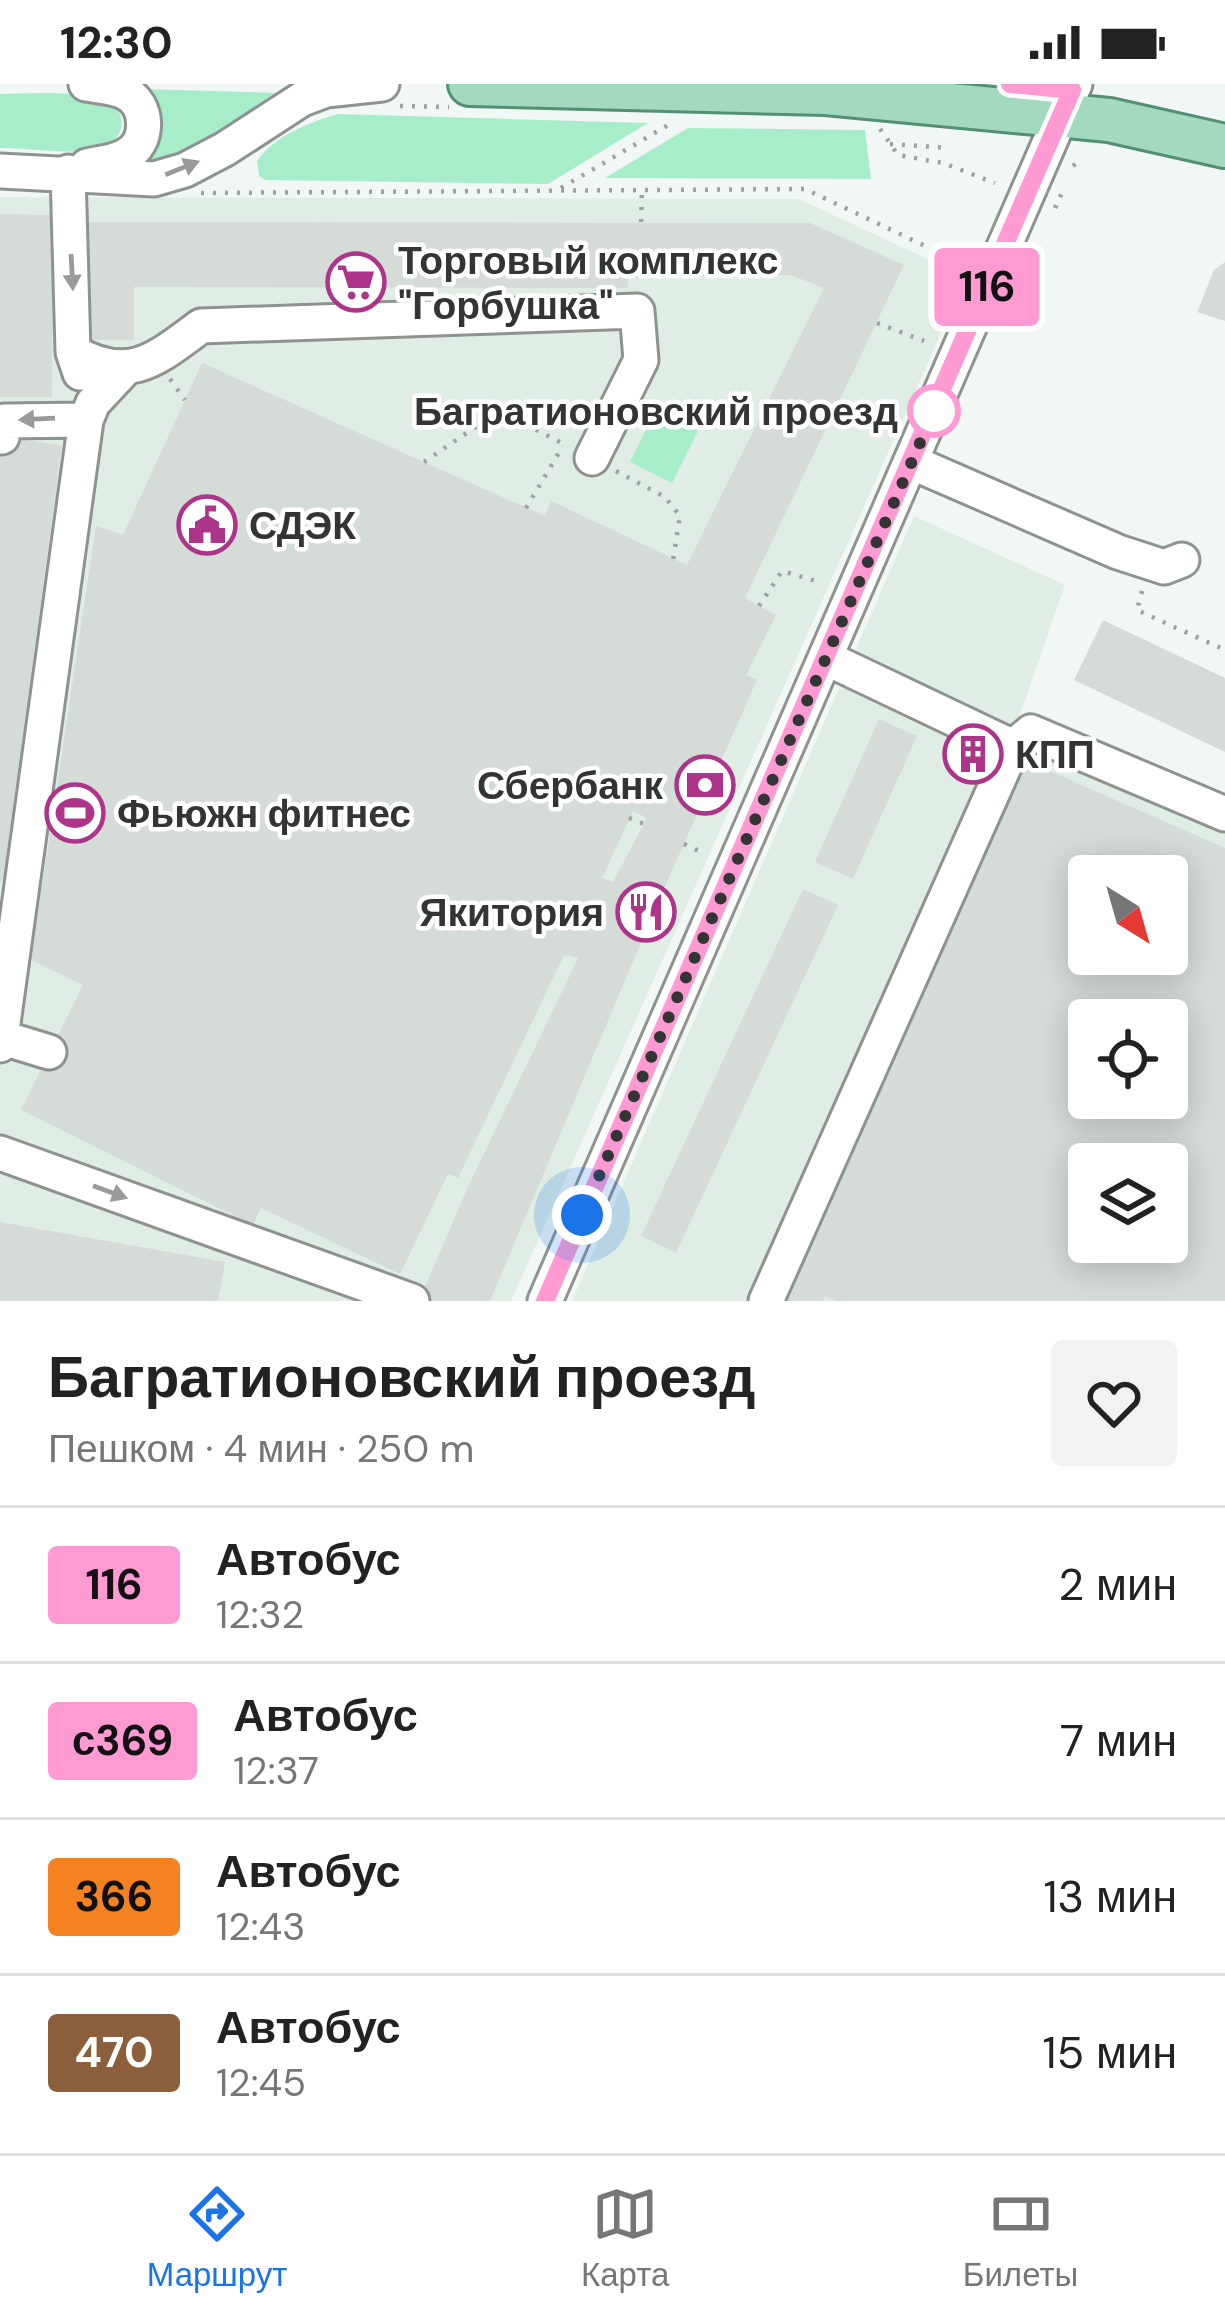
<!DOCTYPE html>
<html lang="ru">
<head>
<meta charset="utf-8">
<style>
  :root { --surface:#fff; --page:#f2f2f2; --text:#222; --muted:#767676; --line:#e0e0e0; --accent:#1a73e8 }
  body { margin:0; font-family:"DM Sans",sans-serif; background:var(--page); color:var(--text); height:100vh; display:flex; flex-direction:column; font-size:45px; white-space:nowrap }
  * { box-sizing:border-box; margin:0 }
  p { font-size:39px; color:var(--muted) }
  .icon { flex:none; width:66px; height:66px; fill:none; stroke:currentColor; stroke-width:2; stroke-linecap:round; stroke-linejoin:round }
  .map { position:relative; height:1217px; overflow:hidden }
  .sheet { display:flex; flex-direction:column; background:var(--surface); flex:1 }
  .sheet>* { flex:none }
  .badge { padding:0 24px; border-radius:9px; font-size:42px; line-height:78px }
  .needle { width:78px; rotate:143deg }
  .tools { position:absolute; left:1068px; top:771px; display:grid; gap:24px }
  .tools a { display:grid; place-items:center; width:120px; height:120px; border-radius:12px; background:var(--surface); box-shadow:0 6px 30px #0003; font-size:60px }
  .you { position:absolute; width:60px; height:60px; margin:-30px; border:9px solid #fff; border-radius:50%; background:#1a73e8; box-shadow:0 0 0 18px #1a73e833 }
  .map>.badge { position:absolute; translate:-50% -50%; box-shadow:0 0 0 6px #fff }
  .round { display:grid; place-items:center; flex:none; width:126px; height:126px; border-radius:12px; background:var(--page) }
  .overview { display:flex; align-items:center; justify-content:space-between; height:204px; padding:0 48px }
  h1 { font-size:57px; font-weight:800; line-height:90px }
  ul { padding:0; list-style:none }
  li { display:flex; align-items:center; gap:36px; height:156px; padding:0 48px; border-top:3px solid var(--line) }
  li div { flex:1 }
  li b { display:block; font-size:45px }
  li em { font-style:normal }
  li .badge { min-width:132px; font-weight:700; text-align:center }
  .status { display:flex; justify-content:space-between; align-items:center; height:84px; padding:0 60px; background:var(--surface); direction:ltr }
  .status svg { height:33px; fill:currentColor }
  .menu { display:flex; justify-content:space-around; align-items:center; height:168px; border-top:3px solid var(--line); background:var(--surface); font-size:33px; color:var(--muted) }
  .menu a { display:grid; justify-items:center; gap:6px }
  .menu .current { color:var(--accent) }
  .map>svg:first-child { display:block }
  .built { fill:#dfede5; fill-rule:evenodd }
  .green { fill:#a8edc9 }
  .building { fill:#d5dbd7; fill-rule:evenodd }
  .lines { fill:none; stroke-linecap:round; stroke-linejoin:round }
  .minor-casing { stroke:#8d938f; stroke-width:39 }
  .major-casing { stroke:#538f72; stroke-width:48 }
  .path { stroke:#9da19f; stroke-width:4.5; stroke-dasharray:3 9; stroke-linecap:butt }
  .minor { stroke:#fff; stroke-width:33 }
  .major { stroke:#a2d9bf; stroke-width:42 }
  .oneway { fill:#999a9a }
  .line-casing { stroke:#fff; stroke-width:27 }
  .line { stroke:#ff9ad2; stroke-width:18 }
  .walk { stroke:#333534; stroke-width:12; stroke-dasharray:0 21.6 }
  .stop-dot { fill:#fff; stroke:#ff9ad2; stroke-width:6 }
  .labels { text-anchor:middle; stroke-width:9; stroke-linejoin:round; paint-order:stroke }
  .poi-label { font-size:39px; font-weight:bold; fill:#333534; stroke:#fff; text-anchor:start }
  .stop-label { font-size:39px; font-weight:bold; fill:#333534; stroke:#fff; text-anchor:end }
</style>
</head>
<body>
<div class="status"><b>12:30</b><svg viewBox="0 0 49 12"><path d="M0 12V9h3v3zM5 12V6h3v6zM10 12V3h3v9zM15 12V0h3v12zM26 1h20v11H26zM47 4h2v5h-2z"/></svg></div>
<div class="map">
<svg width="1225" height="1217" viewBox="0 0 1225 1217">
  <rect width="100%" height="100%" fill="#f1f7f4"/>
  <path class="built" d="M0,113l799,2 167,78 -455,1024h-511z
    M914,432l151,69 -52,150 212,93v473h-653zM1089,792h78v78h-78zM1089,936h78v78h-78zM1089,1080h78v78h-78z"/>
  <path class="green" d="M142,5l138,4c-29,18 -106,79 -137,65z
    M0,10c28,0 130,-10 121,33 -1,9 -8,17 -17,21 -23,8 -78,0 -104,0z
    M338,30l310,9 -100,61 -283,-4 -6,-4 -2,-15c17,-25 53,-39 81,-47z
    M688,44l177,2 6,49 -266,-1z
    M656,326l42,21 -26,52 -42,-21z"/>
  <path class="building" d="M0,130l53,1 -1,182h-52z
    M85,138l725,1 94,42 -159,333 31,17 -30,60 11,5 -99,222 -168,399h-71l48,-112 111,-231 -14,-3 -106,223 -10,-4 -48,100 -139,-66 -8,17 -232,-115 62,-125 -52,-25 65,-434 27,9 79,-172 343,153 6,-15 136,64 137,-277 -33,-13 -163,2v11l-494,-1v53h-50zM633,727l14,7 -34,64 -11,-4z
    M1225,178v59l-28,-9 17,-42z
    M0,353l62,8 -59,436h-3z
    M1103,536l122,58v74l-151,-72z
    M879,635l38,17 -64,143 -38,-17z
    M972,655l15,8 -11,19 -14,-8z
    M1018,673l207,91v453h-389l-11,-5 -2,5h-52zM1089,792h78v78h-78zM1089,936h78v78h-78zM1089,1080h78v78h-78z
    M803,805l35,16 -162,348 -35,-17z
    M0,1138l225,40 -7,39h-218z"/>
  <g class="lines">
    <g class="minor-casing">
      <path id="minor" d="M86,0c12,2 27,3 38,8 26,12 26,52 1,64 -11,6 -26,7 -38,10
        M0,87l154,8 31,-9 40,-21 77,-50 24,-9 56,-6
        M68,88l5,180 7,21
        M73,268c56,32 82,8 128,-26l436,-15 4,49 -49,98
        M2,353l3,-16 81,-1
        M911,378l207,90 46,15 18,-7
        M826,574l187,89 18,-15 194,82
        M0,953l49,15
        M0,961l86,-625 7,-17 31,-33
        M0,1069l412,148
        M545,1217l530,-1217
        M766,1217l247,-554"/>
    </g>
    <g class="major-casing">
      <path id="major" d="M470,0l356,9 283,27 116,26"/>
    </g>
    <path class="path" d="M400,22l49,1
      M880,45l18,26 45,8 52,20
      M890,60l60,4
      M1073,82l6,-5
      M561,104l109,-64
      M201,109l604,-4 154,73
      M1055,124l10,-22
      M641,138l1,-33
      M877,239l47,18
      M170,295l15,21
      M424,378l75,-51 69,35
      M616,387l49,26 15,19 -7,44
      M526,424l37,-62
      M1142,507l-5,19 88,40
      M759,522l23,-35 37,11
      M629,734l15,6
      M684,760l17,8"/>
    <use href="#minor" class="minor"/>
    <use href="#major" class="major"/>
  </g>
  <defs><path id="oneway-solid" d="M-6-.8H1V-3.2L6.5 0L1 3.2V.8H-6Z" transform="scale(3)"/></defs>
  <g class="oneway">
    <use href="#oneway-solid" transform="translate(182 84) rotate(-22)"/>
    <use href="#oneway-solid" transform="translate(72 188) rotate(87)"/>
    <use href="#oneway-solid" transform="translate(37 335) rotate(177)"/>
    <use href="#oneway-solid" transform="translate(110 1108) rotate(20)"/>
  </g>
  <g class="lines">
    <g class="line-casing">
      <path id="line" d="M545,1217l527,-1211 -62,-6"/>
    </g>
    <use href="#line" class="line"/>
    <path class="walk" d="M582,1131l352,-804"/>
  </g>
  <defs>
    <g id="supermarket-ring" transform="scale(3)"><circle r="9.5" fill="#fff" stroke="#ac3489" stroke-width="1.5"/><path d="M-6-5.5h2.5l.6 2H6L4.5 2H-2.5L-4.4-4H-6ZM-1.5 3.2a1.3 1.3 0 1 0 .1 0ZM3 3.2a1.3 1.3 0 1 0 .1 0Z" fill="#ac3489"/></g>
    <g id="civic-ring" transform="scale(3)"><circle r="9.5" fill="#fff" stroke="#ac3489" stroke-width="1.5"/><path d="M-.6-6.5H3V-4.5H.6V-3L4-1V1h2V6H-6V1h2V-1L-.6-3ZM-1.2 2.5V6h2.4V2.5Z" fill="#ac3489"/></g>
    <g id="building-ring" transform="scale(3)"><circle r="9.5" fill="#fff" stroke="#ac3489" stroke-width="1.5"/><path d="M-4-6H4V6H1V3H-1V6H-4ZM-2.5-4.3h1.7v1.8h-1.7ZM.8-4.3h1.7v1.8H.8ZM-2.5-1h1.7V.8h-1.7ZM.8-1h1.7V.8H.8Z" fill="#ac3489"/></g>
    <g id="bank-ring" transform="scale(3)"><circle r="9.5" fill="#fff" stroke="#ac3489" stroke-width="1.5"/><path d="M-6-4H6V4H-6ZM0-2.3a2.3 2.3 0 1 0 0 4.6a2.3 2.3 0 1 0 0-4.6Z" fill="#ac3489"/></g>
    <g id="stadium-ring" transform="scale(3)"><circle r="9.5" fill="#fff" stroke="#ac3489" stroke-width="1.5"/><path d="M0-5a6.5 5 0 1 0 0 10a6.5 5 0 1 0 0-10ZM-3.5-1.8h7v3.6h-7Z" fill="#ac3489"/></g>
    <g id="restaurant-ring" transform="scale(3)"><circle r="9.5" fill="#fff" stroke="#ac3489" stroke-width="1.5"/><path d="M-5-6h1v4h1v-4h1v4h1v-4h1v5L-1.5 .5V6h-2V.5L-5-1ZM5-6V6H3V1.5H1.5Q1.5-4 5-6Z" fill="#ac3489"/></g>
  </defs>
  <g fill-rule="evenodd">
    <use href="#supermarket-ring" x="356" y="198"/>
    <use href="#civic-ring" x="207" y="441"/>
    <use href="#building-ring" x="973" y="670"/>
    <use href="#bank-ring" x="705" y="701"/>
    <use href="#stadium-ring" x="75" y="729"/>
    <use href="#restaurant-ring" x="646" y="828"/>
  </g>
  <circle class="stop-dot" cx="934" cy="327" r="24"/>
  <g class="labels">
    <g class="poi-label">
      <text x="398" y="190">Торговый комплекс<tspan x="398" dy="45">"Горбушка"</tspan></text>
      <text x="249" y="455">СДЭК</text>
      <text x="1015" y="684">КПП</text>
      <text x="663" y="715" text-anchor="end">Сбербанк</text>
      <text x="117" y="743">Фьюжн фитнес</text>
      <text x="604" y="842" text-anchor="end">Якитория</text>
    </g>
    <g class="stop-label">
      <text x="898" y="341">Багратионовский проезд</text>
    </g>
  </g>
</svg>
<div class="tools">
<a><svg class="needle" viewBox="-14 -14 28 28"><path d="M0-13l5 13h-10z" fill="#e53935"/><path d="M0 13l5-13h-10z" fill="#767676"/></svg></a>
<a><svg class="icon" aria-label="locate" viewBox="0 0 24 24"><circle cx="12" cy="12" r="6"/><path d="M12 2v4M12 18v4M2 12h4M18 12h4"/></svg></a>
<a><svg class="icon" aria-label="layers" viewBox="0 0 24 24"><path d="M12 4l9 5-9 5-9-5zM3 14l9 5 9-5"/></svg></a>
</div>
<div class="you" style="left:582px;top:1131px"></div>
<b class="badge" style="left:987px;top:203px;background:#ff9ad2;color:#111">116</b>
</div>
<section class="sheet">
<div class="overview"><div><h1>Багратионовский проезд</h1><p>Пешком · 4 мин · 250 m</p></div><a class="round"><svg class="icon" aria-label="heart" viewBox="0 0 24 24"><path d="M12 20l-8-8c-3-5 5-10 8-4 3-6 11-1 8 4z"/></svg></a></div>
<ul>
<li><span class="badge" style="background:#ff9ad2;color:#111">116</span><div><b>Автобус</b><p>12:32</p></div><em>2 мин</em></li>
<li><span class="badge" style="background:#ff9ad2;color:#111">с369</span><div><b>Автобус</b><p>12:37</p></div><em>7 мин</em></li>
<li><span class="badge" style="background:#f58220;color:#111">366</span><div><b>Автобус</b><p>12:43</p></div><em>13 мин</em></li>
<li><span class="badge" style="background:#8b5e3c;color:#fff">470</span><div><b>Автобус</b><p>12:45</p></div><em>15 мин</em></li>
</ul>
</section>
<nav class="menu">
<a class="current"><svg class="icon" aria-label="directions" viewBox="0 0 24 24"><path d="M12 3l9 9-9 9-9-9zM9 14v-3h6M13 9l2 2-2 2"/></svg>Маршрут</a>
<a><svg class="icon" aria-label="map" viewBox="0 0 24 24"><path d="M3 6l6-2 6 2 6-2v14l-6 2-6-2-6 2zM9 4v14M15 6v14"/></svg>Карта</a>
<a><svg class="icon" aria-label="tickets" viewBox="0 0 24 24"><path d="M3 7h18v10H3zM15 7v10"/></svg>Билеты</a>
</nav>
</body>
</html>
